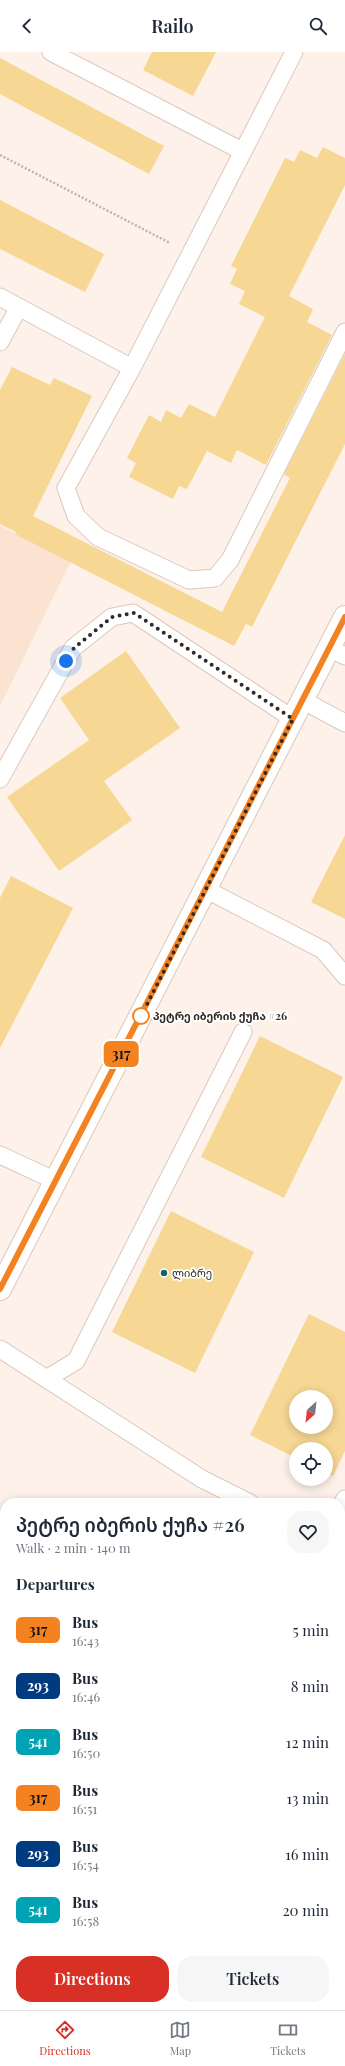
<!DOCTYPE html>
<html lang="en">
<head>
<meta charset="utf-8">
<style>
  :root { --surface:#fff; --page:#f6f6f7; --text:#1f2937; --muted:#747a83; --line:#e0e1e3; --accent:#d93025 }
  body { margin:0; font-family:"Playfair Display","Noto Sans Georgian",serif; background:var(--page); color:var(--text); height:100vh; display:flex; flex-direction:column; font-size:15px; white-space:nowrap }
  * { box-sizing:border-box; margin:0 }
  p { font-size:13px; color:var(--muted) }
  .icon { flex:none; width:22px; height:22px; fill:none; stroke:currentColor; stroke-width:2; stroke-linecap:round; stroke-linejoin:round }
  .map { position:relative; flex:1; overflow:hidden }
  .side { position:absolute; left:0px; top:1446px; width:345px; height:512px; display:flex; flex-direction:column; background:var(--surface); border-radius:16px 16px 0 0; box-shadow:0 2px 10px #0003 }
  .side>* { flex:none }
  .badge { padding:0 8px; border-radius:6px; font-size:14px; line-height:26px }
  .needle { width:26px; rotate:207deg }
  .controls { position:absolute; left:289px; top:1338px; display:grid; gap:8px }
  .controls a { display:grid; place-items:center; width:44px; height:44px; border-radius:50%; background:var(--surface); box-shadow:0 2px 10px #0003; font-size:20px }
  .you { position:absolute; width:20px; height:20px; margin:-10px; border:3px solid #fff; border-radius:50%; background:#1a73e8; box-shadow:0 0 0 6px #1a73e833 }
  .map>.badge { position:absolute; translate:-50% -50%; box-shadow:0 0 0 2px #fff }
  h2 { padding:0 16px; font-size:15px; line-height:36px }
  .round { display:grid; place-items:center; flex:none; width:42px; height:42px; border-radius:16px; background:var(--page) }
  .head { display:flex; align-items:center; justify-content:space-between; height:68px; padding:0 16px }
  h1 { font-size:19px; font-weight:600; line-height:30px }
  .button { display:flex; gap:8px; margin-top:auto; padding:8px 16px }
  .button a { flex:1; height:46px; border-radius:16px; background:var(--accent); color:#fff; font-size:16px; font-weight:600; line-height:46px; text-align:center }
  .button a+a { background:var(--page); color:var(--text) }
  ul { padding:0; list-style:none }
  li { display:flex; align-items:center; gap:12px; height:56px; padding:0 16px }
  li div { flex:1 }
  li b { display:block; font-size:15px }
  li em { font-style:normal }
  li .badge { min-width:44px; font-weight:700; text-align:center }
  header { display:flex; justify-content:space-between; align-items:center; height:52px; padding:0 16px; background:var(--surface); font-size:18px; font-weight:600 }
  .tab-bar { display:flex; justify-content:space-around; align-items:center; height:56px; border-top:1px solid var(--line); background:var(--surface); font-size:11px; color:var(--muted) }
  .tab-bar a { display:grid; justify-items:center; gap:2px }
  .tab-bar .selected { color:var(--accent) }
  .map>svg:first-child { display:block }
  .built { fill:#fce2d1 }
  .building { fill:#f6d793; fill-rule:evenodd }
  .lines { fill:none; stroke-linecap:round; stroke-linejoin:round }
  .lane-casing { stroke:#dbc8bc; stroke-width:19 }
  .secondary-casing { stroke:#dbc8bc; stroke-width:24 }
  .path { stroke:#beb4ad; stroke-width:2.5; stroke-dasharray:2 2; stroke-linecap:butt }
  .lane { stroke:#fff; stroke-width:17 }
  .secondary { stroke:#fff; stroke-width:22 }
  .line-casing { stroke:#fff; stroke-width:9 }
  .line { stroke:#f58220; stroke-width:6 }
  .walk { stroke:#312a26; stroke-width:4; stroke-dasharray:0 7.2 }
  .stop-dot { fill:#fff; stroke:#f58220; stroke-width:2 }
  .poi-dot { fill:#17636d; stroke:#fff; stroke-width:1.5 }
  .labels { text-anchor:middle; stroke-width:3.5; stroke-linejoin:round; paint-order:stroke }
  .stop-label { font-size:11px; font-weight:bold; fill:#312a26; stroke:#fff; text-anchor:start }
  .poi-label { font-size:11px; fill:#312a26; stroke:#fff; text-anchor:start }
</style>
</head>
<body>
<header><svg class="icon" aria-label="back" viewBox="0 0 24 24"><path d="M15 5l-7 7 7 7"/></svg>Railo<svg class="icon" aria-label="search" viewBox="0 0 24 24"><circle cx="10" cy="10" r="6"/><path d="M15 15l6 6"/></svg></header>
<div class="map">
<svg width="345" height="1958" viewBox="0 0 345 1958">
  <rect width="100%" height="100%" fill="#fdf1e9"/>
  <path class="built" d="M0,474l71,35 -71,145z"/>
  <path class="building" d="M152,0h64l-23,44 -50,-26z
    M0,6l164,88 -15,28 -149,-80z
    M323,95l22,11v27l-56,111 24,13 -6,13 25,13 -66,130 -29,-15 -6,13 -24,-12 -20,38 -8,-3 -6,13 -44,-22 7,-14 -9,-5 22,-43 12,7 5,-12 15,8 8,-14 26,13 50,-100 -26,-13 6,-13 -15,-7 7,-15 -6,-3 54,-108 9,4 6,-12 17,8z
    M0,148l104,54 -19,38 -85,-43z
    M345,302v90l-93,183 -6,-3 -12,22 -219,-112 1,-2 -16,-8v-134l12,-23 38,18 4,-7 38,18 -59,120 189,96 68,-134 -6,-4z
    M126,599l54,77 -76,53 28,39 -73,51 -52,-74 82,-57 -29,-42z
    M345,783v84l-34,-17z
    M11,824l62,32 -73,140v-150z
    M260,984l83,41 -59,121 -83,-41z
    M171,1159l83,41 -59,121 -83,-41z
    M309,1262l36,18v119l-12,25 -7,-3v-24h-30v9l-46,-23zM296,1345h30v30h-30z"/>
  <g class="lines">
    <g class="lane-casing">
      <path id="lane" d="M51,0l191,99
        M294,0l-162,316 -66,120 10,28 22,21 91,43 26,-2 15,-18 115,-228
        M0,245l132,71
        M0,290l19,-35
        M329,596l16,8
        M302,648l43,23
        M0,727l73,-131 39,-31 21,-4 160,106
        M205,837l118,61 22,26
        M0,1103l56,26
        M0,1297l202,130 48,24
        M46,1327l30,-18 167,-329
        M340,1455l5,-8
        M340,1561l5,3
        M0,1802l5,2
        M340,1808l5,2"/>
    </g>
    <g class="secondary-casing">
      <path id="secondary" d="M0,1237l345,-672
        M0,1910l5,2
        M85,1953l9,5"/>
    </g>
    <path class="path" d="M0,103l170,88"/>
    <use href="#lane" class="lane"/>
    <use href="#secondary" class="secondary"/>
  </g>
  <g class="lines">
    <g class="line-casing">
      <path id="line" d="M0,1237l345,-672"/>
    </g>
    <use href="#line" class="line"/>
    <path class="walk" d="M66,609l8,-13 38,-31 22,-4 159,106 -152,297"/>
  </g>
  <circle class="stop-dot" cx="141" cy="964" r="8"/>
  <circle class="poi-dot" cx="164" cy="1221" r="4"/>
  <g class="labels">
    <g class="stop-label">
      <text x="153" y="968">პეტრე იბერის ქუჩა #26</text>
    </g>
    <g class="poi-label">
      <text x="172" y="1225">ლიბრე</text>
    </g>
  </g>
</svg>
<div class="controls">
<a><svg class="needle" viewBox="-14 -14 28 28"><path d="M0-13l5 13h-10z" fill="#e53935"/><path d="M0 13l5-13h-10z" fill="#747a83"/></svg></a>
<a><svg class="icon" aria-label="locate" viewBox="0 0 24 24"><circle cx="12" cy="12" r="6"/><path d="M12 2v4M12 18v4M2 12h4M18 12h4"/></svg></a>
</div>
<div class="you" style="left:66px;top:609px"></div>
<b class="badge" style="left:121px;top:1002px;background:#f58220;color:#111">317</b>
<section class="side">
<div class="head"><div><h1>პეტრე იბერის ქუჩა #26</h1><p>Walk · 2 min · 140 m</p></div><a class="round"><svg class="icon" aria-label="heart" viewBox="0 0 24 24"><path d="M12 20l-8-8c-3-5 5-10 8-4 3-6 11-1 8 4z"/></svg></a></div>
<h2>Departures</h2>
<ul>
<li><span class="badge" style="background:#f58220;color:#111">317</span><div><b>Bus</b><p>16:43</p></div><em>5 min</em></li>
<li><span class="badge" style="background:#003b80;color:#fff">293</span><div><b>Bus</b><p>16:46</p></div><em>8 min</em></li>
<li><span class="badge" style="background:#00a3b4;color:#fff">541</span><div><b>Bus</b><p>16:50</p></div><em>12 min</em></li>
<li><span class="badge" style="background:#f58220;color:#111">317</span><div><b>Bus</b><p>16:51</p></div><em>13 min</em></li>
<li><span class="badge" style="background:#003b80;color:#fff">293</span><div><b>Bus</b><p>16:54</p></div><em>16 min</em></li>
<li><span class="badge" style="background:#00a3b4;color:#fff">541</span><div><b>Bus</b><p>16:58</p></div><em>20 min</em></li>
</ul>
<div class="button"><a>Directions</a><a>Tickets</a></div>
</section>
</div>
<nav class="tab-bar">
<a class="selected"><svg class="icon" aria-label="directions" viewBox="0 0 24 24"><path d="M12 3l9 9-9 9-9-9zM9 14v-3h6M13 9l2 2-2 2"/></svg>Directions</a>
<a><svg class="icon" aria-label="map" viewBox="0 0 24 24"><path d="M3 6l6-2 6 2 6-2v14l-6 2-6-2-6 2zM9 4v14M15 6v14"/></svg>Map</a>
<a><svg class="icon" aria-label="tickets" viewBox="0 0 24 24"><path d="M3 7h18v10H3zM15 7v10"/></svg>Tickets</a>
</nav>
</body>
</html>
